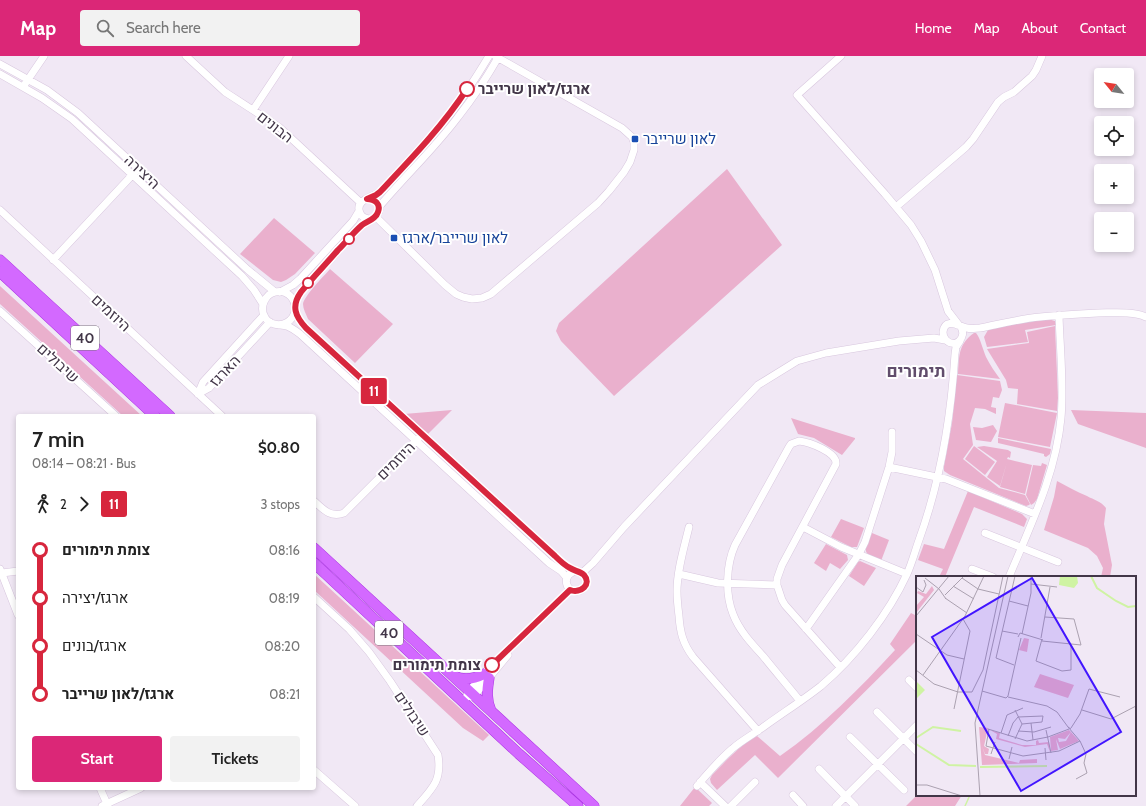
<!DOCTYPE html>
<html lang="en">
<head>
<meta charset="utf-8">
<style>
  :root { --surface:#fff; --page:#f2f2f2; --text:#222; --muted:#767676; --accent:#db2777 }
  body { margin:0; font-family:Cabin,Heebo,sans-serif; background:var(--page); color:var(--text); height:100vh; display:flex; flex-direction:column; font-size:15px; white-space:nowrap }
  * { box-sizing:border-box; margin:0 }
  p { font-size:13px; color:var(--muted) }
  .icon { flex:none; width:22px; height:22px; fill:none; stroke:currentColor; stroke-width:2; stroke-linecap:round; stroke-linejoin:round }
  .map { position:relative; flex:1; overflow:hidden }
  .sheet { position:absolute; left:16px; top:358px; width:300px; height:376px; display:flex; flex-direction:column; background:var(--surface); border-radius:4px; box-shadow:0 2px 6px #0003 }
  .sheet>* { flex:none }
  .badge { padding:0 8px; border-radius:3px; font-size:14px; line-height:26px }
  .needle { width:26px; rotate:300deg }
  .fabs { position:absolute; left:1094px; top:12px; display:grid; gap:8px }
  .fabs a { display:grid; place-items:center; width:40px; height:40px; border-radius:4px; background:var(--surface); box-shadow:0 2px 6px #0003; font-size:20px }
  .map>.badge { position:absolute; translate:-50% -50%; box-shadow:0 0 0 2px #fff }
  .legs { display:flex; align-items:center; gap:6px; height:44px; padding:0 16px; font-size:13px }
  .legs p { margin-inline-start:auto }
  .summary { display:flex; align-items:center; justify-content:space-between; height:68px; padding:0 16px }
  h1 { font-size:22px; font-weight:600; line-height:30px }
  .action { display:flex; gap:8px; margin-top:auto; padding:8px 16px }
  .action a { flex:1; height:46px; border-radius:4px; background:var(--accent); color:#fff; font-size:16px; font-weight:600; line-height:46px; text-align:center }
  .action a+a { background:var(--page); color:var(--text) }
  ul { padding:0 16px; list-style:none }
  li { display:flex; align-items:center; gap:14px; height:48px; font-size:15px }
  li i { display:grid; place-items:center; width:6px; height:100%; margin:0 5px; background:currentColor }
  li i::after { content:''; width:10px; height:10px; margin:-5px; border:3px solid; border-radius:50%; background:var(--surface) }
  li p { margin-inline-start:auto }
  li:first-child i { background:linear-gradient(#0000 50%,currentColor 0) }
  li:last-child i { background:linear-gradient(currentColor 50%,#0000 0) }
  header { display:flex; align-items:center; gap:24px; box-sizing:border-box; height:56px; padding:0 20px; background:var(--accent); color:#fff }
  header strong { font-size:19px }
  nav { display:flex; gap:22px; margin-inline-start:auto; font-size:14px }
  .search { width:280px; height:36px; background:var(--page); display:flex; align-items:center; gap:10px; box-sizing:border-box; padding:0 14px; border-radius:4px; color:var(--muted); font-size:15px }
  .map>svg:first-child { display:block }
  .green { fill:#eab0cd }
  .lines { fill:none; stroke-linecap:round; stroke-linejoin:round }
  .stream { stroke:#cff3a3; stroke-width:1.5 }
  .minor-casing { stroke:#d8c7de; stroke-width:8 }
  .highway-casing { stroke:#aa35e2; stroke-width:11 }
  .minor { stroke:#fff; stroke-width:7 }
  .highway { stroke:#d369ff; stroke-width:10 }
  .line-1-casing { stroke:#fff; stroke-width:9 }
  .line-1 { stroke:#d7263d; stroke-width:6 }
  .stop-1-dot { fill:#fff; stroke:#d7263d; stroke-width:2 }
  .transit-dot { fill:#1a4fb4; stroke:#fff; stroke-width:1.5 }
  .labels { text-anchor:middle; stroke-width:4; stroke-linejoin:round; paint-order:stroke }
  .shield { fill:#fff; stroke:#7b727f; stroke-width:1 }
  .shield-label { font-size:14px; font-weight:bold; fill:#423648 }
  .stop-label { font-size:15px; font-weight:bold; fill:#423648; stroke:#fff; text-anchor:start }
  .street-label { font-size:15px; fill:#423648; stroke:#fff }
  .transit-label { font-size:15px; fill:#164399; stroke:#fff; text-anchor:start }
  .quarter-label { font-size:17px; font-weight:bold; fill:#614d6c; stroke:#fff }
  .inset-river { fill:none; stroke:#cff3a3; stroke-width:2 }
  .inset-road { fill:none; stroke:#aba1b0; stroke-width:1 }
  .view { fill:#4215ff; fill-opacity:0.15; stroke:#4215ff; stroke-width:2 }
  .inset-edge { fill:none; stroke:#423648; stroke-width:2 }
</style>
</head>
<body>
<header>
<strong>Map</strong>
<div class="search"><svg class="icon" aria-label="search" viewBox="0 0 24 24"><circle cx="10" cy="10" r="6"/><path d="M15 15l6 6"/></svg>Search here</div>
<nav><a>Home</a><a>Map</a><a>About</a><a>Contact</a></nav>
</header>
<div class="map">
<svg width="1146" height="750" viewBox="0 0 1146 750">
  <rect width="100%" height="100%" fill="#f1e8f5"/>
  <path class="green" d="M727,113l55,76 -168,151 -53,-55 -5,-10 3,-8z
    M274,162l41,35 -20,21 -9,6 -5,2 -8,-2 -33,-26z
    M330,213l63,55 -38,39 -47,-44c-2,-5 -5,-10 -5,-15 1,-8 21,-28 27,-35z
    M0,230l142,130h-19l-123,-112z
    M1048,263l7,2 1,4 -31,5 3,12 -41,5 -3,-10 4,-7 18,-5z
    M1055,270l3,72 -1,13 -40,-7 1,-15 -10,-1 -2,-8 -19,-31 42,-6 -2,-11z
    M974,277h2c4,4 7,17 10,24 4,8 9,15 14,22l-42,-5c1,-17 0,-30 16,-41z
    M957,319l43,6 2,9 -3,8 -6,-1 -2,10 5,1v6l-11,-5 -10,-1 -5,16 3,21 -10,14 36,29 26,7 5,9 -1,1 -3,1 -76,-31 -6,-4v-5l8,-43z
    M1005,347l52,10 -7,34 -52,-10z
    M452,354l-24,24 -24,-20z
    M1071,354l75,3v35l-68,-24z
    M791,362l64,20v1l-13,16 -28,-17 -16,-4z
    M993,369l4,6 -6,11 -15,-2 -3,-13 9,1z
    M998,382l53,11 -1,5 -4,3 -2,-1v-2l-46,-11z
    M974,390l21,16 -10,13 -20,-16z
    M984,390l24,4 3,2 -1,6 -2,-1 -1,2 25,6 -7,29 -25,-7 7,-25 -7,24 -13,-9 10,-16 -20,-14z
    M1042,407l5,2 -10,34 -3,4 -3,2 -5,-10 7,-30 8,1z
    M1057,425c10,5 20,11 30,15 7,4 14,5 19,12l-2,16 8,41 -2,12h-9l2,-9 -6,-12 -9,-8 -44,-18 10,-33z
    M968,435l54,23 5,5 -3,8 -50,-20 -29,70h-6l4,-8 -25,-9 6,-16 20,5z
    M841,463l23,9 -7,19h-6l-20,-10z
    M872,477l17,7 -8,21c-20,-9 -17,-8 -9,-28z
    M826,488l21,11 1,5 -8,9 -10,-6 -4,8 -12,-8z
    M860,505l16,7 -12,18 -15,-10 9,-14z
    M314,518l175,161 -6,6 -20,-13 -149,-138z
    M911,557l6,3v24l-1,1 -138,137 -23,-23 -38,35 -6,-7 -1,-4 2,-4c14,-14 27,-29 45,-39l23,20c43,-30 80,-68 115,-106l-5,-6z
    M695,731l17,16 -3,3h-29z
    M917,739h45l-7,11h-49z"/>
  <g class="lines">
    <path class="stream" d="M965,750l5,-11"/>
    <g class="minor-casing">
      <path id="minor" d="M186,0l39,36 54,35 82,76
        M841,0l-44,39 88,99 26,31 10,16 14,29 13,41 10,13
        M0,8l47,26 31,23 170,157 27,22
        M0,18l42,24 30,21 170,157 12,14 9,14
        M25,28l19,-28
        M253,54l36,-54
        M379,151c26,-31 55,-58 79,-90 15,-19 29,-40 41,-61
        M896,151l70,-60 7,-8 25,-37 6,-5 10,-5 18,-16 4,-6 6,-14
        M0,154l222,206
        M376,161l69,68 11,9 7,3 9,2 10,-1 9,-4 107,-91 11,-12 15,-19 6,-10 4,-12v-8l-2,-5 -10,-9 -127,-72
        M371,163c-5,0 -9,-1 -11,-6 -6,-13 13,-16 20,-21 24,-26 49,-52 71,-79 14,-18 26,-37 38,-57
        M53,204l82,-88
        M280,236l13,-7 7,-6 53,-58 6,-10
        M295,248c6,-18 23,-32 36,-45 9,-11 19,-22 29,-32 5,-4 15,-8 17,-12 6,-8 -1,-16 -10,-16
        M296,254c1,8 5,12 10,18l249,228c4,4 9,9 14,12 7,4 23,5 16,18 -2,3 -4,5 -7,5 -14,2 -17,-19 0,-20
        M0,255l116,105
        M279,269c26,-4 18,-38 -4,-33 -5,1 -9,5 -11,10 -4,9 1,20 10,22 4,1 9,1 13,2 5,2 9,5 13,8l249,229 12,8 6,7
        M961,271c6,11 -6,22 -15,13 -2,-2 -3,-5 -3,-8 2,-16 17,-5 24,-4 4,1 9,0 13,0 20,-4 39,-9 60,-11 19,-2 38,-3 58,-4 14,0 35,-2 48,4
        M198,338l5,-12 61,-67
        M198,338l11,-6 61,-66
        M889,411l57,12 89,35
        M314,445c9,8 16,17 30,12l75,-75
        M689,471c-5,21 -12,43 -12,64 0,9 1,17 2,25 1,16 4,28 14,41l65,74
        M803,471l38,20 66,27
        M985,477l73,29
        M0,513l18,46
        M972,513l21,8
        M2,517l16,-2
        M582,517l11,-10 31,-36 134,-142 39,-24 29,-8 73,-12 35,-3 11,2
        M679,518l39,9 59,2
        M1009,521c21,-51 47,-103 52,-159 3,-33 -1,-69 -2,-103
        M314,541l35,32 20,23 21,29 48,74c4,25 -5,33 -21,51
        M806,573l53,-75 6,-12 24,-75 3,-15v-20
        M909,624l8,8
        M471,641l3,-1 34,-41
        M800,645c-12,-15 -25,-30 -37,-45 -12,-13 -24,-26 -30,-42 -8,-20 -7,-49 2,-69l54,-98 2,-3 8,-3c10,1 38,11 37,23l-54,101 -5,14v6l5,15 3,5 55,62
        M464,646l5,-11 22,-25 79,-76
        M877,656l40,40
        M850,681l54,53
        M819,713l36,37
        M314,714l41,36
        M700,726l25,24
        M697,730c11,-13 22,-26 35,-37 9,-8 20,-14 30,-21 19,-14 40,-27 59,-42 34,-29 67,-71 86,-112 5,-11 8,-23 12,-34 22,-61 32,-121 36,-186l1,-7 4,-6
        M100,732l8,18
        M793,739l10,11
        M102,750l39,-18
        M731,750l24,-24
        M836,750l81,-81"/>
    </g>
    <g class="highway-casing">
      <path id="highway" d="M0,204l170,156
        M0,216l155,144
        M314,492l280,258
        M314,507l205,191 59,52
        M454,620c10,5 20,3 30,-2
        M489,622c-2,12 -3,22 2,33"/>
    </g>
    <use href="#minor" class="minor"/>
    <use href="#highway" class="highway"/>
  </g>
  <g class="lines">
    <g class="line-1-casing">
      <path id="line-1" d="M467,33c-25,38 -56,70 -87,103l-4,3 -9,4c8,0 14,5 11,13 -2,7 -11,9 -16,13 -9,8 -16,17 -24,25 -12,14 -25,27 -37,42 -10,14 -6,24 5,36l249,228c4,4 9,9 15,12 4,3 10,3 14,7 8,9 -3,19 -14,15l-78,75"/>
    </g>
    <use href="#line-1" class="line-1"/>
  </g>
  <g class="stop-1-dot">
    <circle cx="467" cy="33" r="7"/>
    <circle cx="349" cy="183" r="5"/>
    <circle cx="308" cy="227" r="5"/>
    <circle cx="492" cy="609" r="7"/>
  </g>
  <g class="transit-dot">
    <rect x="631" y="79" width="8" height="8" rx="2"/>
    <rect x="390" y="178" width="8" height="8" rx="2"/>
  </g>
  <g class="labels">
    <g class="shield">
      <rect x="71" y="270" width="28" height="24" rx="3"/>
      <rect x="375" y="565" width="28" height="24" rx="3"/>
    </g>
    <g class="shield-label">
      <text x="85" y="287">40</text>
      <text x="389" y="582">40</text>
    </g>
    <g class="stop-label">
      <text x="478" y="38">ארגז/לאון שרייבר</text>
      <text x="481" y="614" text-anchor="end">צומת תימורים</text>
    </g>
    <g class="street-label">
      <text transform="translate(275 71) rotate(38)" y="5">הבונים</text>
      <text transform="translate(142 116) rotate(43)" y="5">היצירה</text>
      <text transform="translate(111 257) rotate(43)" y="5">היוזמים</text>
      <text transform="translate(58 307) rotate(42)" y="5">שיבולים</text>
      <text transform="translate(225 315) rotate(-46)" y="5">הארגז</text>
      <text transform="translate(396 405) rotate(-45)" y="5">היוזמים</text>
      <text transform="translate(412 658) rotate(56)" y="5">שיבולים</text>
    </g>
    <g class="transit-label">
      <text x="643" y="88">לאון שרייבר</text>
      <text x="402" y="187">לאון שרייבר/ארגז</text>
    </g>
    <g class="quarter-label">
      <text x="916" y="321">תימורים</text>
    </g>
  </g>
  <g transform="translate(916 520)">
    <rect width="220" height="220" fill="#f1e8f5"/>
    <path d="M16,10l2,4 -18,23v-7l8,-9 -7,-4 1,-2 8,3zM108,62l5,1 -2,13 -8,-2zM124,98l34,11 -6,13 -34,-11zM63,151l9,1 -4,18 5,3 -1,5h-3l-3,-8 3,9 34,8 1,-3 17,-1v4l-55,2zM74,154l10,3 -1,5 3,1 20,6h14v-4l2,-1 1,3 10,-1 1,10 -3,-8 -22,3 -29,-8 1,-5zM153,154l2,2 -6,7 -7,-1 1,4 7,-1 5,-9 8,9 -19,8 -4,-10 2,11 -7,1 -1,-14z" fill="#eab0cd"/>
    <path d="M144,0h17l1,7 -4,5 -15,-3zM0,105l9,9 -9,9z" fill="#cff3a3"/>
    <path class="inset-river" d="M175,0l6,12 19,13 12,6 8,-1M0,162l17,-11 28,4M0,168l33,21 27,1M64,191l67,-1"/>
    <path class="inset-road" d="M9,2l14,11 7,10M46,2l16,11 21,5M115,8l26,3M37,10l21,13M0,11l7,5 3,-7 -2,-5M29,19l19,-19M29,22l22,15M93,25l19,5M0,40l33,-40M86,55l16,3M0,58l31,21 17,4M106,58l9,-41v-17M102,61l2,-4 23,7M125,62l9,-51M126,63l-6,22 26,10 9,-1v-25M126,65l39,4 -7,-26 -29,-2M98,89l-18,-7 19,-82M0,94l18,14 24,8h14l11,-22 20,-94M7,99l42,-59 19,-40M66,115l24,7 2,-2M92,120l13,-58M92,121l39,9 10,6 11,15M38,133l16,-78 -7,-12M99,134l7,14M166,134l29,9 25,-13M115,147l2,17M155,152l9,-14 9,-25 31,8M72,153l39,12 21,-4 21,-8M73,153l-3,17 37,10 36,-5 21,-10M155,153l-3,-2 12,14 6,13 -2,9 3,10 -11,6M130,154l5,23M102,155l16,1 17,-5M85,157l6,-18 16,-7M92,160l5,-13 5,-6 25,-1 -1,6 -20,2 -7,15M129,172l1,12M75,178l4,-12M93,183l3,-12M0,209h11l35,11M64,220l-5,-73 33,-147"/>
    <path class="view" d="M116,2l89,154 -100,59 -89,-154z"/>
    <rect width="220" height="220" class="inset-edge"/>
  </g>
</svg>
<div class="fabs">
<a><svg class="needle" viewBox="-14 -14 28 28"><path d="M0-13l5 13h-10z" fill="#e53935"/><path d="M0 13l5-13h-10z" fill="#767676"/></svg></a>
<a><svg class="icon" aria-label="locate" viewBox="0 0 24 24"><circle cx="12" cy="12" r="6"/><path d="M12 2v4M12 18v4M2 12h4M18 12h4"/></svg></a>
<a>+</a>
<a>−</a>
</div>
<b class="badge" style="left:374px;top:335px;background:#d7263d;color:#fff">11</b>
<section class="sheet">
<div class="summary"><div><h1>7 min</h1><p>08:14 – 08:21 · Bus</p></div><b>$0.80</b></div>
<div class="legs"><svg class="icon" aria-label="walk" viewBox="0 0 24 24"><circle cx="13" cy="4" r="2"/><path d="M13 8l-2 6 4 7M11 14l-3 7M7 12l3-4h3l4 4"/></svg>2<svg class="icon" aria-label="forward" viewBox="0 0 24 24"><path d="M9 5l7 7-7 7"/></svg><b class="badge" style="background:#d7263d;color:#fff">11</b><p>3 stops</p></div>
<ul>
<li><i style="color:#d7263d"></i><b>צומת תימורים</b><p>08:16</p></li>
<li><i style="color:#d7263d"></i><span>ארגז/יצירה</span><p>08:19</p></li>
<li><i style="color:#d7263d"></i><span>ארגז/בונים</span><p>08:20</p></li>
<li><i style="color:#d7263d"></i><b>ארגז/לאון שרייבר</b><p>08:21</p></li>
</ul>
<div class="action"><a>Start</a><a>Tickets</a></div>
</section>
</div>
</body>
</html>
